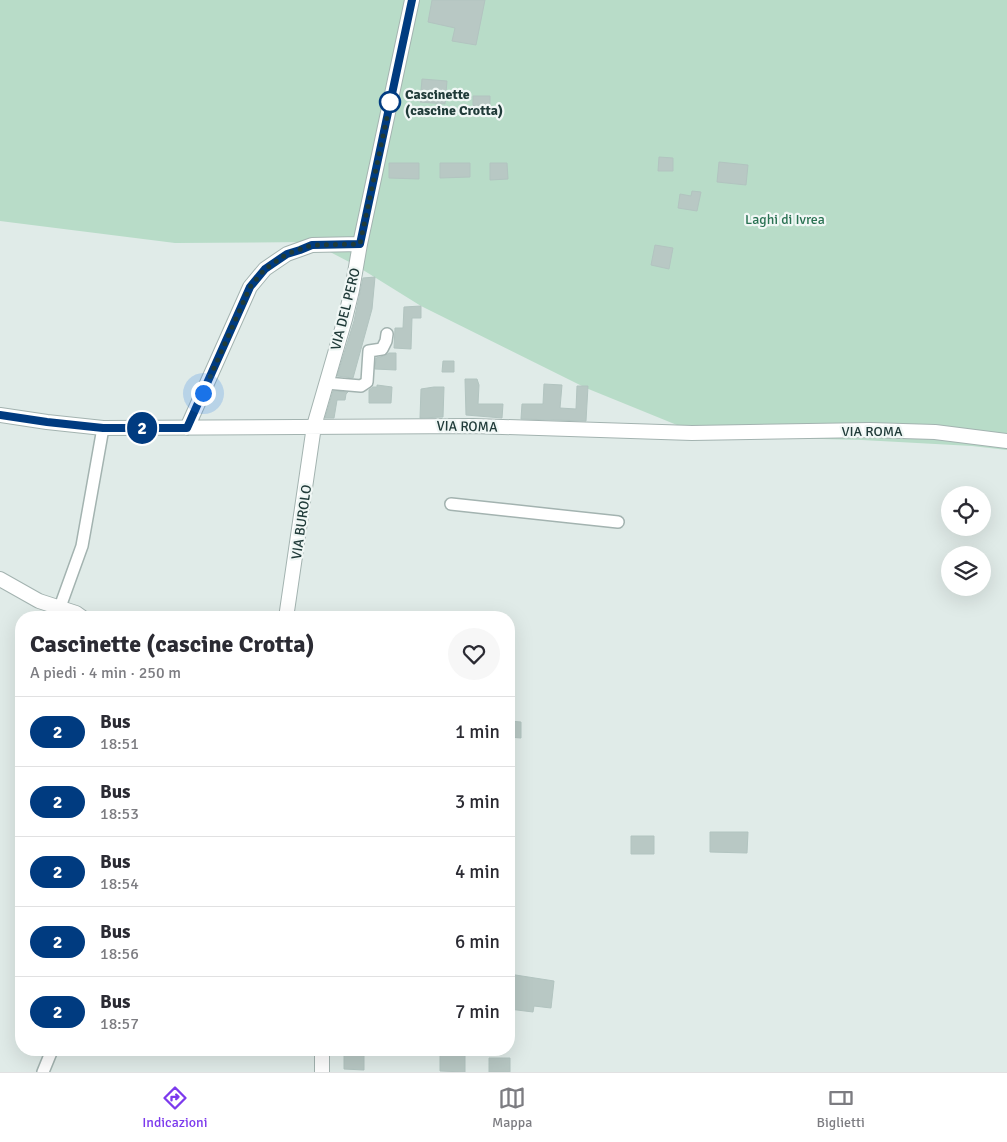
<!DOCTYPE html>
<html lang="it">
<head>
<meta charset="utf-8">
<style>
  :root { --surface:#fff; --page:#f7f7f7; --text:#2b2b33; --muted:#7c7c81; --line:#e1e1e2; --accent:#7c3aed }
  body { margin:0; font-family:Signika,sans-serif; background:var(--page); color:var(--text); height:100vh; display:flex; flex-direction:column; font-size:19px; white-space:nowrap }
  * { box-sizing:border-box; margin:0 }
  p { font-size:16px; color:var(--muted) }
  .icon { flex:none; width:28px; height:28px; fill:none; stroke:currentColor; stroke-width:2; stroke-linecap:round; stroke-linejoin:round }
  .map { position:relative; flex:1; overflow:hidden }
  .details { position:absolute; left:15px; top:611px; width:500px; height:445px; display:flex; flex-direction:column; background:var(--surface); border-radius:20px; box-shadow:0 5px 20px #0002 }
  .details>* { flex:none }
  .badge { padding:0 10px; border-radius:16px; font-size:18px; line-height:32px }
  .controls { position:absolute; left:941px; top:486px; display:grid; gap:10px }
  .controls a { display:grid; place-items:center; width:50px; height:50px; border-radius:50%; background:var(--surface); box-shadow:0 5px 20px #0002; font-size:25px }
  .you { position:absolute; width:25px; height:25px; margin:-12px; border:4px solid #fff; border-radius:50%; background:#1a73e8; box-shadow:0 0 0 8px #1a73e833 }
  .map>.badge { position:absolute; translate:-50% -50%; box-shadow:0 0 0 2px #fff }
  .round { display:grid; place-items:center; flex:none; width:52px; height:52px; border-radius:26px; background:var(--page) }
  .head { display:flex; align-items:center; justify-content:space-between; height:85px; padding:0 15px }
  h1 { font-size:24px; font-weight:700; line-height:38px }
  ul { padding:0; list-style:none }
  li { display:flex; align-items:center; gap:15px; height:70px; padding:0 15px; border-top:1px solid var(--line) }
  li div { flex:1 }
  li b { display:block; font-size:19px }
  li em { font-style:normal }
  li .badge { min-width:55px; font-weight:700; text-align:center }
  .tabs { display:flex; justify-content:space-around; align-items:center; height:70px; border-top:1px solid var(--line); background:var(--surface); font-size:14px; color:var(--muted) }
  .tabs a { display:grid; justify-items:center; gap:2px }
  .tabs .active { color:var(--accent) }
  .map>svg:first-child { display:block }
  .green { fill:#b8dcc8 }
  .building { fill:#b8c8c4; stroke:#b2c4c0 }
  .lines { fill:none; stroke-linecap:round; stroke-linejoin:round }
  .minor-casing { stroke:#a3b3b0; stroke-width:14 }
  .tertiary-casing { stroke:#a3b3b0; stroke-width:16 }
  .minor { stroke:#fff; stroke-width:11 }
  .tertiary { stroke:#fff; stroke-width:14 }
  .line-casing { stroke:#fff; stroke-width:11 }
  .line { stroke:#003b80; stroke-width:8 }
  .walk { stroke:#203b39; stroke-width:5; stroke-dasharray:0 9 }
  .stop-dot { fill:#fff; stroke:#003b80; stroke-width:2.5 }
  .labels { text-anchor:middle; stroke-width:4.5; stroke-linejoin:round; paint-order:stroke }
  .stop-label { font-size:14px; font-weight:bold; fill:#203b39; stroke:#f0f7f5; text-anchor:start }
  .park-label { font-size:14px; fill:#2a7253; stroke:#f0f7f5 }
  .street-label { font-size:14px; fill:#203b39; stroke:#f0f7f5 }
</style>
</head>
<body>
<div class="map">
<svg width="1007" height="1072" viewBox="0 0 1007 1072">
  <rect width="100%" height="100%" fill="#e0ebe8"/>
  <path class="green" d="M0,0h1007v450l-35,-4 -110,-6 -158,-4 -118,-48 -165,-82 -66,-41 -44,-23 -136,1 -175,-22z"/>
  <path class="building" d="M432,0h53l-9,45 -24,-4 3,-13 -27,-6z
    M422,79l25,2 -2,23 -25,-2z
    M473,96h17v10h-17z
    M659,157l14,1v13h-15z
    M719,162l29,3 -2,20 -29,-3z
    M389,163h30v16l-30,-1z
    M440,163h30v14l-30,1z
    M490,163h17l1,16 -18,1z
    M692,191l9,1 -4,19 -19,-3 2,-14 11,2z
    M655,245l18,3 -4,21 -18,-4z
    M375,277l-3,32 -19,69 -16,-2 17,-55 9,-43z
    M421,306v12h-9l-1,31 -17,-1 1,-20h8l1,-21z
    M389,353h7v17l-21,-1 1,-11 8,-2z
    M443,361h11v11h-12z
    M465,379h12l2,6 -1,19h25l-1,14 -36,-3z
    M544,384l18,1 -2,23 16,1 1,-23h11l-2,35 -65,-2 1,-15h21z
    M377,385l15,2 -1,16h-22v-13l4,-3h4z
    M434,387h10l-1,30 -23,1 1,-29z
    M333,391l15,1 -2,2 -1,6h-8l-3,18h-9z
    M509,721l12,1v16l-12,-1z
    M710,832h38l-1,21 -37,-1z
    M631,836h23v18h-23z
    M509,974l45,7 -3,27 -17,-2 -1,6 -24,-3z
    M344,1050h20v20l-20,-1z
    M440,1050h25v22l-25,-1z
    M489,1058h21v14h-21z"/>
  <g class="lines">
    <g class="minor-casing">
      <path id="minor" d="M326,383l35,3 6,-4 2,-31 13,-2 4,-8 1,-7
        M451,504l167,18
        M60,607l22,-61 21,-118
        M43,1072l9,-22"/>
    </g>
    <g class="tertiary-casing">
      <path id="tertiary" d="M0,415l47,7 56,6 370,-2 219,7 178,-3 65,2 72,9
        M187,428l63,-141 15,-18 22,-15 25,-9 48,-1
        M0,579l39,22 37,12 7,5
        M286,618l28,-192 31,-107 7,-29 8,-46 52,-244
        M322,1072v-22"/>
    </g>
    <use href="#minor" class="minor"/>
    <use href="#tertiary" class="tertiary"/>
  </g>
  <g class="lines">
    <g class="line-casing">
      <path id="line" d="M0,415l47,7 56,6h84l63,-141 15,-18 22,-15 13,-4 12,-5 48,-1 52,-244"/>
    </g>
    <use href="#line" class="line"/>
    <path class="walk" d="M203,393l47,-106 15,-18 22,-15 25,-9 48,-1 32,-150 -2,8"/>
  </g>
  <circle class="stop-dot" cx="390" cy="102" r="10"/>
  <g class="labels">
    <g class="stop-label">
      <text x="405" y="99">Cascinette<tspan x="405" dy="16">(cascine Crotta)</tspan></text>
    </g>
    <g class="park-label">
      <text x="785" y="224">Laghi di Ivrea</text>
    </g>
    <g class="street-label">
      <text transform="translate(345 309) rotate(-76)" y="5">VIA DEL PERO</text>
      <text transform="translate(467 426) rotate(1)" y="5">VIA ROMA</text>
      <text x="872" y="436">VIA ROMA</text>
      <text transform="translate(301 522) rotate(-82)" y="5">VIA BUROLO</text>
    </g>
  </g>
</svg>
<div class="controls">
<a><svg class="icon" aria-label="locate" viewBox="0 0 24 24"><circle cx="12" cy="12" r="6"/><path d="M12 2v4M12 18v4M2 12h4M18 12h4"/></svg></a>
<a><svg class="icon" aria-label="layers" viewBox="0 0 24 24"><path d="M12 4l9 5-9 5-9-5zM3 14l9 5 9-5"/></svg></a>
</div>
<div class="you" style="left:203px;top:393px"></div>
<b class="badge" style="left:142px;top:428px;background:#003b80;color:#fff">2</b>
<section class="details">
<div class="head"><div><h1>Cascinette (cascine Crotta)</h1><p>A piedi · 4 min · 250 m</p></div><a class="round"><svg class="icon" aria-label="heart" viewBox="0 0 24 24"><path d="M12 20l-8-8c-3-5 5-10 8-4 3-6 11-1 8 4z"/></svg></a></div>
<ul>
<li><span class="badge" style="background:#003b80;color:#fff">2</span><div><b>Bus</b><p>18:51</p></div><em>1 min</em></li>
<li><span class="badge" style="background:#003b80;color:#fff">2</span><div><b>Bus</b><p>18:53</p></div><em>3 min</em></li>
<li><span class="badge" style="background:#003b80;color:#fff">2</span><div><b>Bus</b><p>18:54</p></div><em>4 min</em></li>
<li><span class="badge" style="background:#003b80;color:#fff">2</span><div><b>Bus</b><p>18:56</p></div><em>6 min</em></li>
<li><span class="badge" style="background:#003b80;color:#fff">2</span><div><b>Bus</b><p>18:57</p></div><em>7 min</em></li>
</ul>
</section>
</div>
<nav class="tabs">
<a class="active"><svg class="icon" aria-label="directions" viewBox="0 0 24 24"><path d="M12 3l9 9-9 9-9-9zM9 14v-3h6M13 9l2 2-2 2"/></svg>Indicazioni</a>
<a><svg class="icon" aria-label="map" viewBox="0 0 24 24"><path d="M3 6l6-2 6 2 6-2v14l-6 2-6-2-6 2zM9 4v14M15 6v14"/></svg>Mappa</a>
<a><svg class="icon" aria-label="tickets" viewBox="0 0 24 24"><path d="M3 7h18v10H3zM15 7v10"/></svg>Biglietti</a>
</nav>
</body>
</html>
